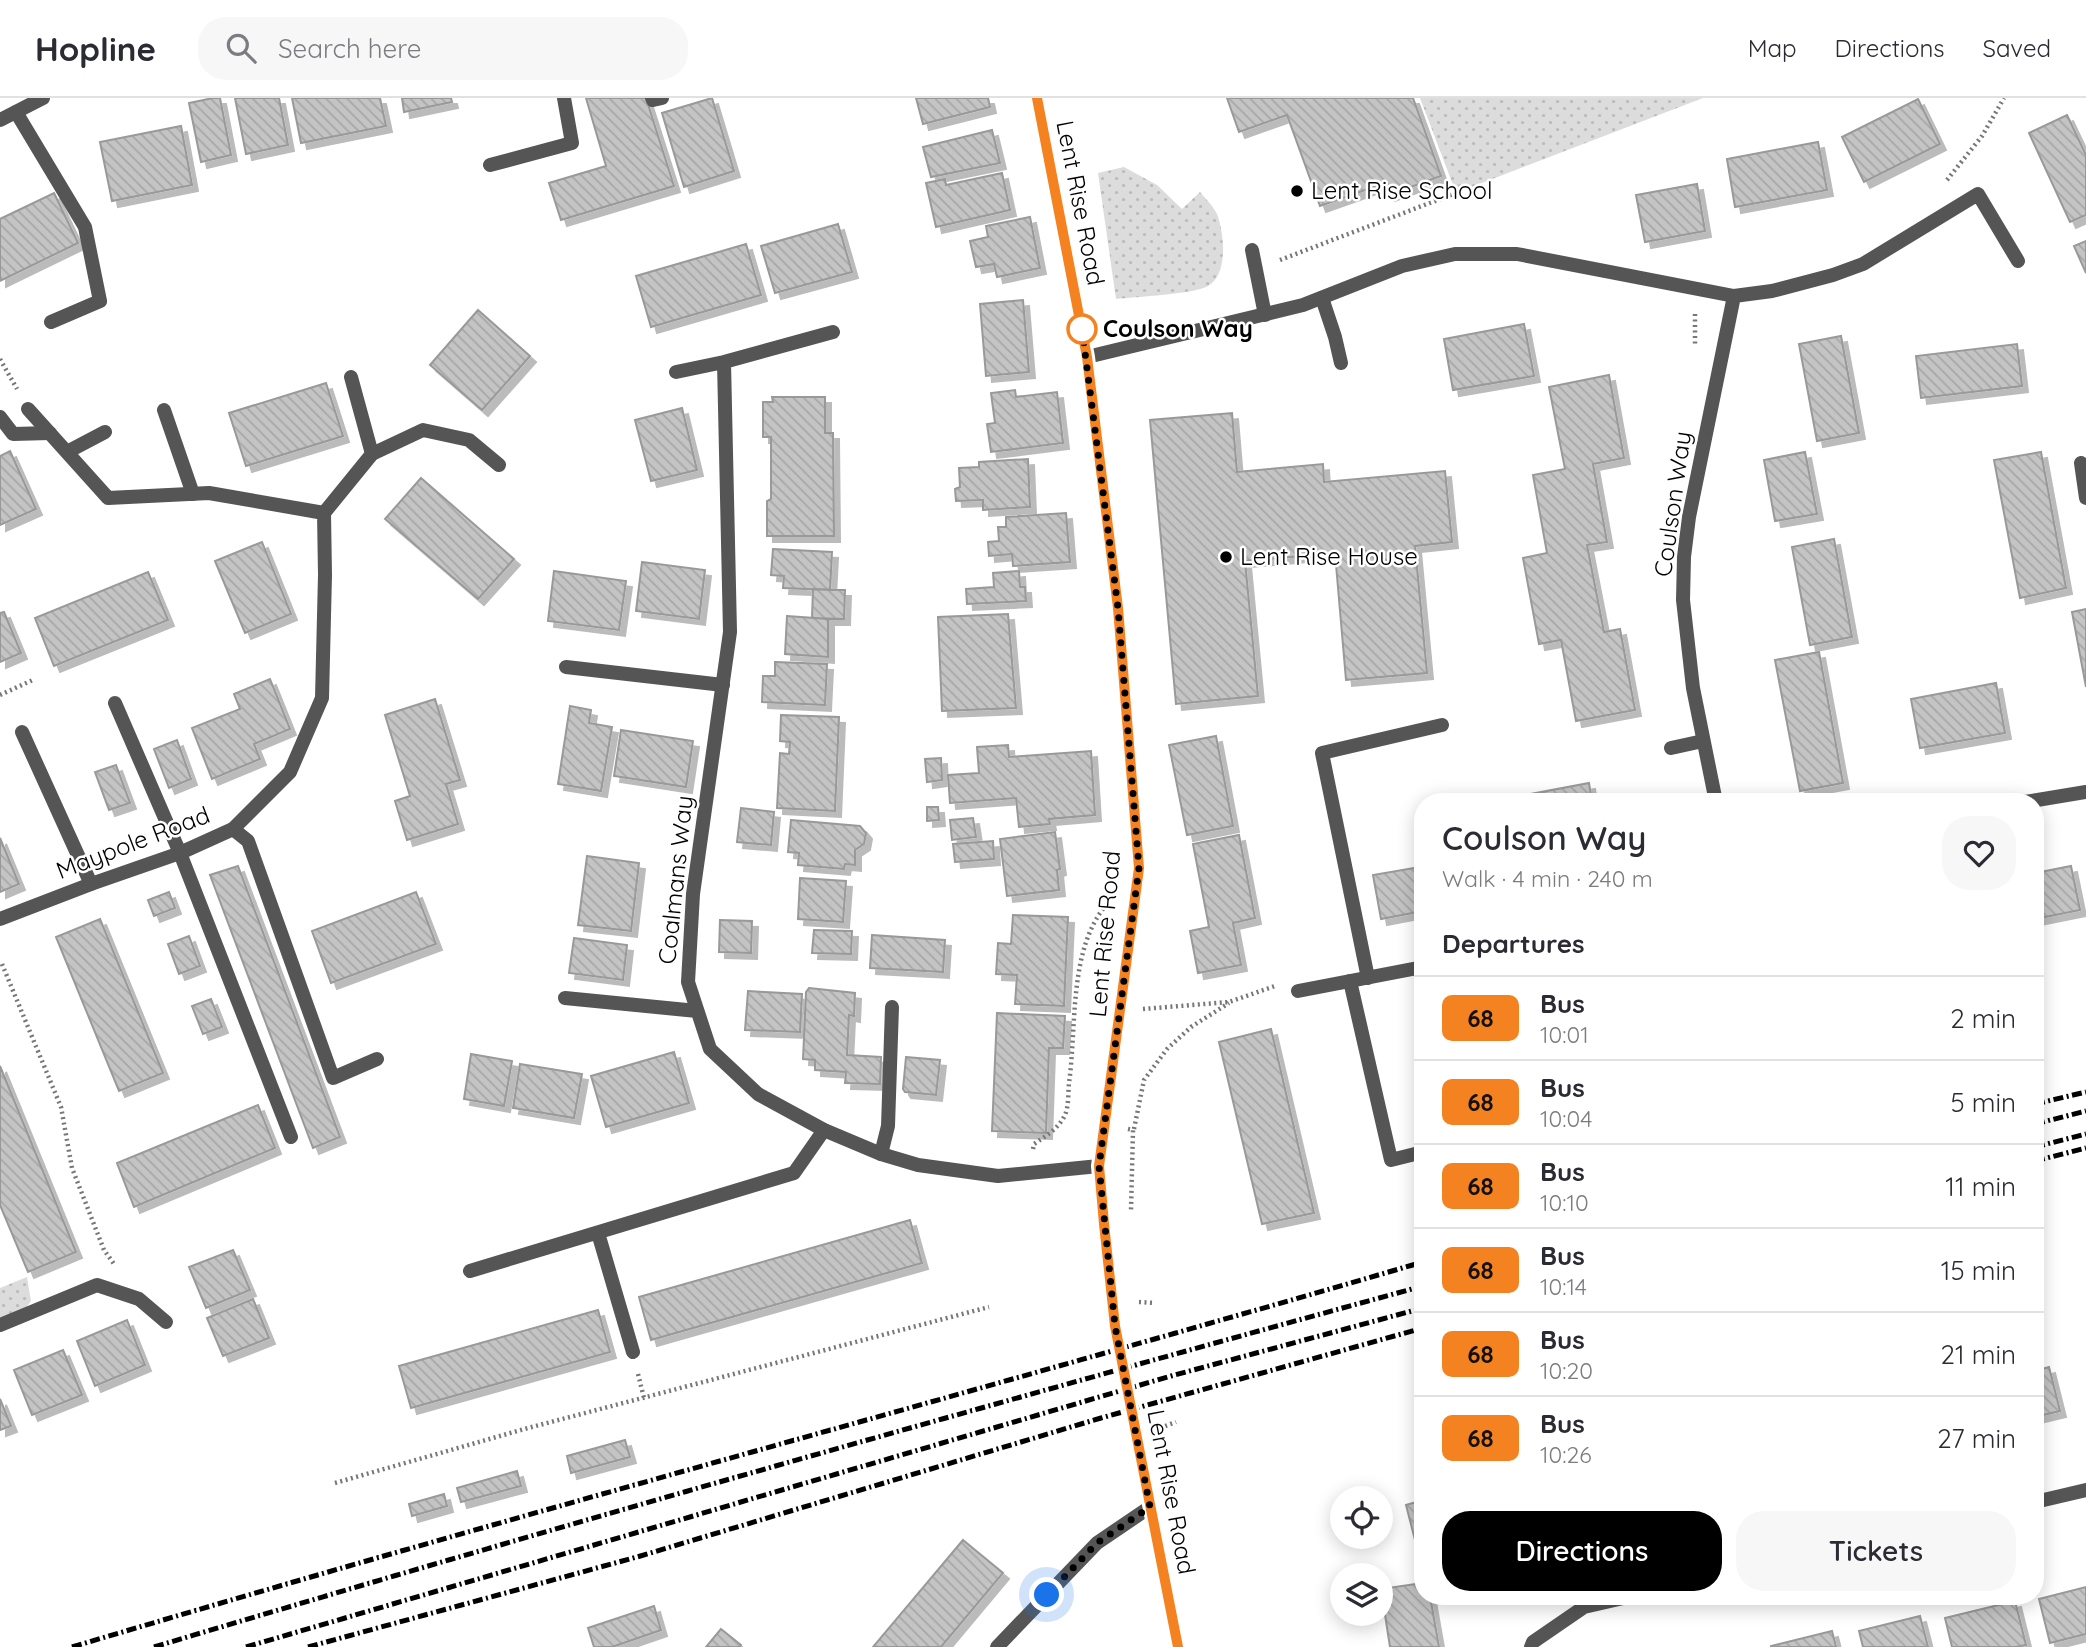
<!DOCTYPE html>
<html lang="en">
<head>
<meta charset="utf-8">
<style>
  :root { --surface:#fff; --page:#f7f7f7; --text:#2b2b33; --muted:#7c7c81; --line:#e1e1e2; --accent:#000 }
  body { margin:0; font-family:Quicksand,sans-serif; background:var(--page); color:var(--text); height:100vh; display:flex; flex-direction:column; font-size:26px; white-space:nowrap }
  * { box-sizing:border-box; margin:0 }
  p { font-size:23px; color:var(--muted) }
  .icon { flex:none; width:38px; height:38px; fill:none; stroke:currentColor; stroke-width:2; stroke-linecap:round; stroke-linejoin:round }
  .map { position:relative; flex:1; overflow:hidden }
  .side { position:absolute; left:1414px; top:695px; width:630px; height:812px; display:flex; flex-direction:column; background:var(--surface); border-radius:28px; box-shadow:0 4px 18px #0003 }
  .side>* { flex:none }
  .badge { padding:0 14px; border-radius:10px; font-size:24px; line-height:46px }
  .controls { position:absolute; left:1330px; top:1388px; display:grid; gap:14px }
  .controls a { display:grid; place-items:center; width:63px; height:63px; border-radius:50%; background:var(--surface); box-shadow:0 4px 18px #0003; font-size:35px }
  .you { position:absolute; width:35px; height:35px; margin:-18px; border:5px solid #fff; border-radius:50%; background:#1a73e8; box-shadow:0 0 0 10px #1a73e833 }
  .map>.badge { position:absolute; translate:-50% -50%; box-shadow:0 0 0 4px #fff }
  h2 { padding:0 28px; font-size:26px; line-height:63px }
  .round { display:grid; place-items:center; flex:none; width:74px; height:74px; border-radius:28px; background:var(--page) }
  .head { display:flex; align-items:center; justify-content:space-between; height:119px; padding:0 28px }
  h1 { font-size:33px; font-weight:600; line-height:52px }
  .primary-button { display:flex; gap:14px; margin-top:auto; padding:14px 28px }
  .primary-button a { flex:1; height:80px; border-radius:28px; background:var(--accent); color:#fff; font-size:28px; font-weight:600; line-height:80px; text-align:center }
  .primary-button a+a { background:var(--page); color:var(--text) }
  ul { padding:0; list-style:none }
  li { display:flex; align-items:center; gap:21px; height:84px; padding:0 28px; border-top:2px solid var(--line) }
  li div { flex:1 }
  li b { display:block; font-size:26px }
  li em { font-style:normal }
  li .badge { min-width:77px; font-weight:700; text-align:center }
  header { display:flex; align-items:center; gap:42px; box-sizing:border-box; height:98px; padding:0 35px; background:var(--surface); border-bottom:2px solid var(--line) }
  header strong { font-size:33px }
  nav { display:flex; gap:38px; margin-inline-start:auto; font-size:24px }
  .search { width:490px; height:63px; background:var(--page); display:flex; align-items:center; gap:18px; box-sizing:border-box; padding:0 24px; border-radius:28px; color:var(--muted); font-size:26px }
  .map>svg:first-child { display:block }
  .green { fill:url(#green-dots) }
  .building { fill:url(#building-back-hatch); stroke:#999; stroke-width:2; filter:url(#shadow) }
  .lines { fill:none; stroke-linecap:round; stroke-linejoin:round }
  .path { stroke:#777; stroke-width:4.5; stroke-dasharray:2 3.5; stroke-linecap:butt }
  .service { stroke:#555; stroke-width:14 }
  .minor { stroke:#555; stroke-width:14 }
  .tertiary { stroke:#555; stroke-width:14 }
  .rail { stroke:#000; stroke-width:5; stroke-dasharray:10 3.5 2 3.5; stroke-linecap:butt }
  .line-casing { stroke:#fff; stroke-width:16 }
  .line { stroke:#f58220; stroke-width:10 }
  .walk { stroke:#000; stroke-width:7; stroke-dasharray:0 12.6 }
  .poi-dot { fill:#000; stroke:#fff; stroke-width:2.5 }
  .stop-dot { fill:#fff; stroke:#f58220; stroke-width:3.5 }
  .labels { text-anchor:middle; stroke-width:5; stroke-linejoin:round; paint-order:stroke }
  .poi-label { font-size:24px; fill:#000; stroke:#fff; text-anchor:start }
  .street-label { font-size:24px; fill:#000; stroke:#fff }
  .stop-label { font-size:24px; font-weight:bold; fill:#000; stroke:#fff; text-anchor:start }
</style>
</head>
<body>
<header>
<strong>Hopline</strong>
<div class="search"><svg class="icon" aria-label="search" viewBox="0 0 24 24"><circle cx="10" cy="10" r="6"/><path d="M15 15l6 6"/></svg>Search here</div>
<nav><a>Map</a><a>Directions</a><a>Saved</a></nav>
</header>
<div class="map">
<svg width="2086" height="1549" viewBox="0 0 2086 1549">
  <defs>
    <pattern id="green-dots" width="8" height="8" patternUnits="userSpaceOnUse" patternTransform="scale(1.75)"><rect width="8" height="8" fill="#dcdcdc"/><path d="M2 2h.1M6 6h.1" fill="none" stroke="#bbb" stroke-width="1.8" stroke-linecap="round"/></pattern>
    <pattern id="building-back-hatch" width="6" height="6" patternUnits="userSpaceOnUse" patternTransform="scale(1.75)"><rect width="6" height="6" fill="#c4c4c4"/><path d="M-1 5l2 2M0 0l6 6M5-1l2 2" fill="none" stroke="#a7a7a7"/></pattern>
    <filter id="shadow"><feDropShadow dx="6" dy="6" stdDeviation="0" flood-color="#0004"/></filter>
  </defs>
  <rect width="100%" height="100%" fill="#fff"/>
  <path class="green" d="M1420,0h283l-247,95z
    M1124,69l33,18 25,24 18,-17c6,7 13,14 17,22 7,18 12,60 -9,72 -13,8 -74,11 -92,13l-18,-126z
    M27,1179l4,24 -8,11 -23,9v-33z"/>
  <path class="building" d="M213,0h7l11,57 -30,7 -12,-59z
    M235,0h44l9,47 -42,9z
    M292,0h88l6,28 -85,17z
    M402,0h49l1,4 -48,10z
    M586,0h60l28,88 -113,34 -12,-37 57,-17z
    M712,0l22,73 -50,16 -22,-74z
    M916,0h72l2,9 -67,17z
    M1227,0h186l28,78 -52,19 -4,-12 -65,23 -33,-91 -48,17z
    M1918,1l22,45 -76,38 -22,-45z
    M2067,17l19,40v60l-16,7 -41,-89z
    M181,28l11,59 -80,16 -12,-59z
    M992,32l8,33 -69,14 -8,-30z
    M1818,44l9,48 -92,17 -8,-48z
    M1002,75l8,37 -74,17 -10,-44 19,-4 1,6z
    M1697,86l8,47 -60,11 -9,-47z
    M54,95l24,50 -78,38v-62z
    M1030,119l10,51 -43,9 -3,-13 -18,3 -6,-26 18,-4 -2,-11z
    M838,126l14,48 -77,21 -14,-47z
    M2086,143v32l-12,-27z
    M746,146l15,51 -110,32 -15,-51z
    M1023,202l6,72 -43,4 -6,-72z
    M478,212l52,46 -48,54 -52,-45z
    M1524,226l10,52 -81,14 -9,-51z
    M1841,238l18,97 -42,8 -18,-97z
    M2017,246l5,42 -101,12 -5,-42z
    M1609,277l15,83 -31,6 14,78 -20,3 17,87 16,-3 15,81 -59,11 -15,-81 -22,4 -16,-86 24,-5 -14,-78 32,-6 -16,-82z
    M326,285l17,53 -97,30 -17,-53z
    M1015,292l1,7 41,-5 6,51 -72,9 -4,-28 8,-1 -4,-30z
    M772,299h53v36h8l1,103h-67v-35l4,-2v-62h-8v-35h10z
    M682,310l15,62 -46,11 -16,-61z
    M1232,315l5,59 86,-8 1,18 121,-11 7,71 -37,4 12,127 -81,7 -11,-127 -90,8 13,135 -82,8 -26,-284z
    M10,353l26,58 -36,16v-69z
    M1805,354l12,62 -42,7 -11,-61z
    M2041,354l25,136 -46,10 -26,-138z
    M1028,361l2,48 -47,3v-10l-27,1 -1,-12 5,-2 -1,-19 20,-1v-5z
    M421,380l93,81 -36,40 -93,-80z
    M1066,415l4,49 -57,4 -1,-12 -23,2 -1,-14 11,-1 -1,-14h8v-10z
    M1834,441l18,98 -42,8 -18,-98z
    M262,444l29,72 -46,19 -30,-72z
    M773,451l59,3 -2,38 -47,-2 1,-12 -13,-1z
    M642,464l63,8 -6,49 -63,-8z
    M554,473l72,10 -7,49 -71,-9z
    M1019,473l1,16h5l1,14 -59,3 -1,-15 28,-2 -1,-14z
    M148,474l20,48 -114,46 -19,-48z
    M813,491l32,1 -1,29 -32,-1z
    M2086,511v78l-14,-75z
    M4,514l17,41 -21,9v-49z
    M1008,516l8,94 -74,3 -4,-94z
    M787,518l41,3v38l-43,-3z
    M1819,554l24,131 -43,8 -25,-131z
    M775,564l52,2 -2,41 -63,-3 1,-26h12z
    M270,581l20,50 -36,15 6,15 -48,20 -20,-51 48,-19 -6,-15z
    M1996,585l9,50 -85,15 -9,-49z
    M435,601l25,81 -14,4 12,40 -51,16 -12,-39 15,-5 -25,-81z
    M570,608l21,4 -2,13 23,4 -11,64 -43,-7z
    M781,617l58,2 -4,94 -58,-3 3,-55 9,1 1,-12 -10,-1z
    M621,632l72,11 -7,46 -72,-11z
    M1216,638l17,90 -46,9 -18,-90z
    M177,642l14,39 -22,9 -15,-39z
    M1008,647l1,12 82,-6 4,64 -46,4 1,5 -31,3 -3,-29 -66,5 -2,-28 31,-2 -2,-26z
    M941,660l1,22 -15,2 -2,-23z
    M116,667l14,38 -21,7 -14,-38z
    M1589,685l3,19h-76l-1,-5z
    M927,709h11l1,13 -12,1z
    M741,710l33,4 -3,33 -34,-3z
    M973,720l3,19 -24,3 -2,-20z
    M791,722l69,6 6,7 -2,11 -9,6v15l-10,-1 -1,5 -46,-4 1,-12 -11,-1z
    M1055,734l5,37 -3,1 2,20 -52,6 -7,-57z
    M1239,737l16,83 -22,5 8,42 -43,8 -8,-42 19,-4 -16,-83z
    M0,740l19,46 -19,8z
    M993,743l1,18 -39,3 -2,-18z
    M1423,749v64l-42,8 -8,-44 47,-8 -4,-19z
    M587,758l52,7 -8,68 -53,-6z
    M238,768l102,271 -27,11 -103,-273z
    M2071,768l9,44 -45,9v-46z
    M800,780l46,3 -3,41 -45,-3z
    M169,794l6,16 -21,8 -6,-16z
    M416,794l20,52 -105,39 -19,-52z
    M1013,817l55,2 -4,89 -49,-2 2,-29 -21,-1 2,-31 13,1z
    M100,821l63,154 -44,18 -63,-154z
    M720,822l32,1 -1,32 -32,-1z
    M814,832l38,1 -1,23 -39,-1z
    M872,837l73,5 -2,32 -73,-4z
    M189,838l11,30 -21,8 -11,-30z
    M574,840l53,7 -4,35 -54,-7z
    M809,890l46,5 -1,23 -5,-1 -2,40 34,2 -1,27 -35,-1 1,-11 -31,-2v-10l-12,-1 3,-67z
    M748,893l54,3 -2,38 -55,-2z
    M211,901l11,28 -19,7 -11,-28z
    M997,915l68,3 -2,32h-14l-3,85 -54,-2z
    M1271,931l43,184 -52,11 -43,-182z
    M674,954l15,51 -83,24 -15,-51z
    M471,956l41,7 -8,45 -40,-7z
    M906,959l34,3 -4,35 -31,-3 -2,-3z
    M520,966l62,10 -8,44 -61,-10z
    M0,968l76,186 -48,20 -28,-67z
    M258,1007l17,43 -141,59 -17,-44z
    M910,1122l12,43 -271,77 -12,-43z
    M233,1152l17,40 -44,18 -17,-41z
    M253,1201l16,39 -46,18 -16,-38z
    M598,1212l12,42 -199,56 -12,-42z
    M127,1222l18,45 -50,21 -18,-45z
    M63,1252l19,45 -50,20 -18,-45z
    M2049,1269l11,44 -25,6v-46z
    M0,1301l11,27 -11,4z
    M625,1342l5,17 -59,16 -4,-17z
    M517,1373l4,15 -60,16 -4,-14z
    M444,1396l3,12 -35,10 -3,-12z
    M1423,1402v46l-8,-6 -9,-35z
    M963,1442l40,33 -62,74h-68z
    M1423,1485v13h7l9,51h-49l-9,-58z
    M2086,1489v47l-36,9 -11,-44z
    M2015,1503l11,44 -10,2h-64l-7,-29z
    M654,1508l7,24 -49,17h-18l-6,-19z
    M1920,1518l8,31h-65l-4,-16z
    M721,1531l20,16 -1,2h-34z
    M1832,1533l4,16h-65v-1z"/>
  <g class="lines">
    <path class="path" d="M1947,82l35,-44 22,-38
      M1280,162l176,-67
      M1695,216v33
      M0,261l17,30
      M0,597l35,-16
      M2,866l59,143 11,61 32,82 10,14
      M1143,911l86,-7 46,-16
      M1128,1031l5,1 -2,80
      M1134,1031l10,-49 23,-31 24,-22 38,-24
      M1033,1051l1,-5c12,-8 25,-16 31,-29 4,-9 3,-23 4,-32 8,-56 -1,-136 39,-180
      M1139,1204l16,1
      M638,1276l6,24
      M1160,1330l16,-6
      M335,1385l193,-55 461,-121"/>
    <path class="service" d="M652,0l1,2 9,-2
      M16,14l69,115 15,74 -49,21
      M490,67l82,-22 -8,-45
      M1252,152l13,65
      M1322,200l13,39 6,26
      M351,279l21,77
      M164,312l29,84
      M0,319l13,17 37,-1
      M566,569l157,18
      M115,605l65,150 111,284
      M22,634l69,152
      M1671,650l32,-7
      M233,731l15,12 85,237 44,-19
      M1368,880l-46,-225 120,-28
      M1350,883l41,179 32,-8
      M881,1056l7,-28 4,-119
      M598,1135l35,119
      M470,1173l324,-98 30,-43"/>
    <path class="minor" d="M0,22l43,-22
      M1087,259l216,-52 99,-39 53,-12h62l217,42 38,-5 61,-16 30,-11 115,-70 40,67
      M724,264l6,270 -37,262 -5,88 22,67 48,45 66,36 57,24 37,11 80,11 101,-10
      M676,274l48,-10 109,-30
      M28,311l80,89 101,-5 115,20
      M67,354l38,-20
      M2081,365l5,35
      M1716,704l-23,-114 -10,-88 1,-43 5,-40 45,-221
      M2025,704l61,-10
      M0,821l91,-35 89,-31 53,-24 57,-57 32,-74 3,-123 -1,-62 48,-59 51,-24 46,10 30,25
      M1298,893l125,-24
      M565,900l132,13
      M0,1227l97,-40 42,14 27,23
      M2035,1404l51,-12
      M997,1549l100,-104 53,-36
      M1531,1549l2,-5 51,-35 48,-11"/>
    <path class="tertiary" d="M1037,0l50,259 31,251 21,260 -40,298 5,58 11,102 63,321"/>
    <path class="rail" d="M2035,1006l51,-12
      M2035,1026l51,-13
      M2035,1049l51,-13
      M2035,1063l51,-13
      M72,1549c449,-134 901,-254 1351,-385
      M154,1549c421,-126 844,-245 1269,-361
      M246,1549l925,-271 252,-68
      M308,1549l329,-90 464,-139 322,-90"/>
  </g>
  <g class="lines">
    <g class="line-casing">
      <path id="line" d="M1037,0l50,259 31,251 21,260 -40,298 5,58 11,102 63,321"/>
    </g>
    <use href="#line" class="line"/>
    <path class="walk" d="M1047,1497l50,-52 53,-36 -35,-181 -16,-160 40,-298 -21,-260 -36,-279"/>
  </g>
  <g class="poi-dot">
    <circle cx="1297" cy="93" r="7"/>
    <circle cx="1226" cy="459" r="7"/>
  </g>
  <circle class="stop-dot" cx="1082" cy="231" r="14"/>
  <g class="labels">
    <g class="poi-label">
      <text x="1311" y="101">Lent Rise School</text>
      <text x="1240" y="467">Lent Rise House</text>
    </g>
    <g class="street-label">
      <text transform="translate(1080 105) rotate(79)" y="8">Lent Rise Road</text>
      <text transform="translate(1673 406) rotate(-82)" y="8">Coulson Way</text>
      <text transform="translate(133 745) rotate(-21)" y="8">Maypole Road</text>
      <text transform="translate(676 782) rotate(-84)" y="8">Coalmans Way</text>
      <text transform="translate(1105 836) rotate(-85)" y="8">Lent Rise Road</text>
      <text transform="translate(1171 1394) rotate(79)" y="8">Lent Rise Road</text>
    </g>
    <g class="stop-label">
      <text x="1103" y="239">Coulson Way</text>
    </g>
  </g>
</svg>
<div class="controls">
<a><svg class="icon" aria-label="locate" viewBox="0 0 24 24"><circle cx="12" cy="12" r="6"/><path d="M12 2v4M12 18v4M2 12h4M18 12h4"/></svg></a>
<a><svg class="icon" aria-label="layers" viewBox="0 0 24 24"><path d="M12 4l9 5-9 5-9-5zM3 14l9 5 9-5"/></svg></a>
</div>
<div class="you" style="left:1047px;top:1497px"></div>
<section class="side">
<div class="head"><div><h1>Coulson Way</h1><p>Walk · 4 min · 240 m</p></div><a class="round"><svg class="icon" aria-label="heart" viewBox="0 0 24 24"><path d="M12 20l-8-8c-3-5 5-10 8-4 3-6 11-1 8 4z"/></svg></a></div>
<h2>Departures</h2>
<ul>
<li><span class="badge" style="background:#f58220;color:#111">68</span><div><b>Bus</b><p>10:01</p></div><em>2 min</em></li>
<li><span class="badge" style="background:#f58220;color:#111">68</span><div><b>Bus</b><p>10:04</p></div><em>5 min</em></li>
<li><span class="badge" style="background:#f58220;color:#111">68</span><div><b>Bus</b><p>10:10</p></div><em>11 min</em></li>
<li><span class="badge" style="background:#f58220;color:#111">68</span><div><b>Bus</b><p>10:14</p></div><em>15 min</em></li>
<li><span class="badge" style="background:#f58220;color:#111">68</span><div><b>Bus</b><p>10:20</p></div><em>21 min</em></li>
<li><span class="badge" style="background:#f58220;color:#111">68</span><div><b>Bus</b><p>10:26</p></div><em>27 min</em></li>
</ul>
<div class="primary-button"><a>Directions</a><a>Tickets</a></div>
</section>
</div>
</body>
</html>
